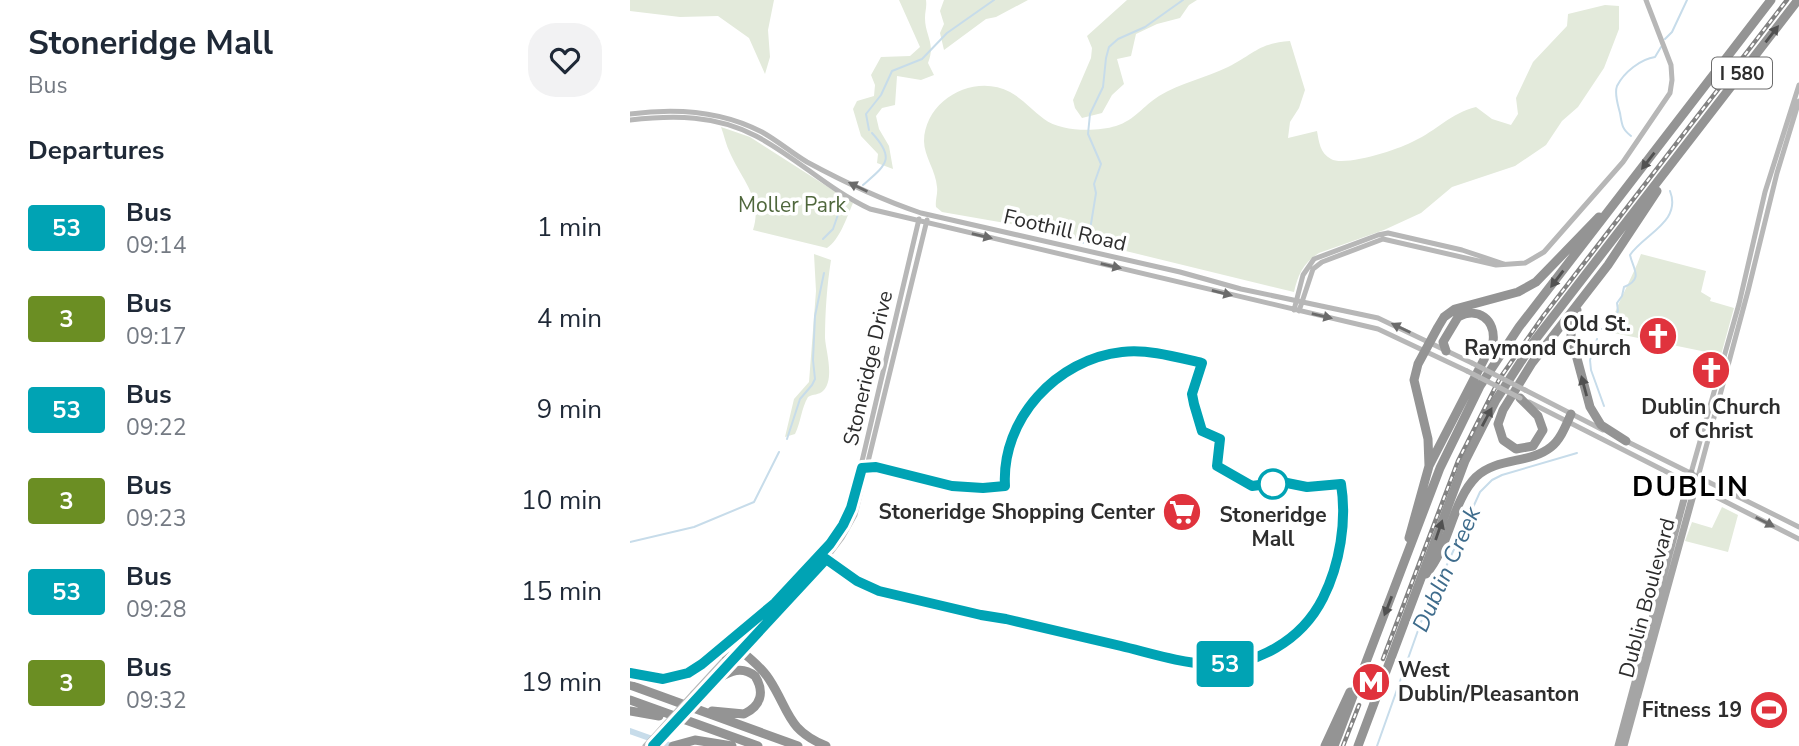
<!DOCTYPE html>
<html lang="en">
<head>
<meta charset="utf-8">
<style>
  :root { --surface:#fff; --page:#f2f2f3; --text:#1f2937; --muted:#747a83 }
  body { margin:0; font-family:"Nunito Sans",sans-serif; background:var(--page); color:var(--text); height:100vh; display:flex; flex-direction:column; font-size:26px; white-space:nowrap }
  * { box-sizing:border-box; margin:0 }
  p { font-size:23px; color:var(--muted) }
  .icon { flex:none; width:38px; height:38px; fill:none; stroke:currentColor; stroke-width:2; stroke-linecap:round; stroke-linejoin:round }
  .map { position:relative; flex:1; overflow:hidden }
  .sheet { display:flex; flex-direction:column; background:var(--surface); width:630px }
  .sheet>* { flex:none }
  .badge { padding:0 14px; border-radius:5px; font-size:24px; line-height:46px }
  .map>.badge { position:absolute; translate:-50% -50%; box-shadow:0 0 0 4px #fff }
  h2 { padding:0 28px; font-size:26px; line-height:63px }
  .round { display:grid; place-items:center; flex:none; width:74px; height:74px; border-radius:28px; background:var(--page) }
  .summary { display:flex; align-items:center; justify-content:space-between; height:119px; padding:0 28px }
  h1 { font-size:33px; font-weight:700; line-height:52px }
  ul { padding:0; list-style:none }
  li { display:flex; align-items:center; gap:21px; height:91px; padding:0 28px }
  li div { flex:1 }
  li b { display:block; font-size:26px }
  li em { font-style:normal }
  li .badge { min-width:77px; font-weight:700; text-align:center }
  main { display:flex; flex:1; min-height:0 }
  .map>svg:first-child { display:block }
  .green { fill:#e3eadb }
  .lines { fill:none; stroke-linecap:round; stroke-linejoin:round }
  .stream { stroke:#c7dcea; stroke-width:2 }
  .river { stroke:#c7dcea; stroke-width:6 }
  .secondary { stroke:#b7b7b7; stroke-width:5 }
  .primary { stroke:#a5a5a5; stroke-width:7 }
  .highway { stroke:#949494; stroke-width:9 }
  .rail-casing { stroke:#828282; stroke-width:4.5 }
  .rail { stroke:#fff; stroke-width:2; stroke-dasharray:5; stroke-linecap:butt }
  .secondary-bridge { stroke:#b7b7b7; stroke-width:5 }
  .oneway { fill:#515151 }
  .oneway2 { fill:#6b6b6b }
  .line-casing { stroke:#fff; stroke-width:16 }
  .line { stroke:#00a3b4; stroke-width:10 }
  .stop-dot { fill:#fff; stroke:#00a3b4; stroke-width:3.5 }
  .labels { text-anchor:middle; stroke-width:7; stroke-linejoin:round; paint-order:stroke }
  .shield { fill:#fff; stroke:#6c6c6c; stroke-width:2 }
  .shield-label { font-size:19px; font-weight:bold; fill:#2d2d2d }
  .park-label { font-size:21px; fill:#4f673c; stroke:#fff }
  .street-label { font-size:21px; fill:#2d2d2d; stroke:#fff }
  .poi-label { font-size:21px; font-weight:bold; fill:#2d2d2d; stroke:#fff; text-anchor:end }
  .stop-label { font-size:21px; font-weight:bold; fill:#2d2d2d; stroke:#fff }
  .water-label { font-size:23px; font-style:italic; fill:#3e6c8c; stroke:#fff }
  .district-label { font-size:28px; font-weight:bold; letter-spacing:2px; fill:#000; stroke:#fff }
</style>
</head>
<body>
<main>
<section class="sheet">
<div class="summary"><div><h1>Stoneridge Mall</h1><p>Bus</p></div><a class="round"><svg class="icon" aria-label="heart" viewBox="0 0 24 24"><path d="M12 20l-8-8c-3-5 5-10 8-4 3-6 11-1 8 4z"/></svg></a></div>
<h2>Departures</h2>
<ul>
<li><span class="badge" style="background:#00a3b4;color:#fff">53</span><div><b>Bus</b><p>09:14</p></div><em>1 min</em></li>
<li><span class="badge" style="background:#6b8e23;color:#fff">3</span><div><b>Bus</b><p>09:17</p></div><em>4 min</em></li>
<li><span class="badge" style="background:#00a3b4;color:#fff">53</span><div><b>Bus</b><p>09:22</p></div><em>9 min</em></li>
<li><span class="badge" style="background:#6b8e23;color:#fff">3</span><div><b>Bus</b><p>09:23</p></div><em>10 min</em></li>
<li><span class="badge" style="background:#00a3b4;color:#fff">53</span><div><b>Bus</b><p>09:28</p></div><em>15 min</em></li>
<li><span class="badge" style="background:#6b8e23;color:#fff">3</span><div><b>Bus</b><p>09:32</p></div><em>19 min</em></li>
</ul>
</section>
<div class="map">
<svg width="1169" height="746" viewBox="0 0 1169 746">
  <rect width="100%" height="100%" fill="#fff"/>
  <path class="green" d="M0,0h144l-6,30 2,27 -5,17 -16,-36 -31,-22 -38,1 -50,-6z
    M269,0h27c1,7 -1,11 -1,18 0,18 11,25 3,45l6,12 -13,5 -24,-4 -2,29 -13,3 -6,8 3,13 10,17 4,23 -16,-6 1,-9 -17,-18 -8,-27 4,-8 17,-5 1,-11 -4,-10 10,-18 29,-1 10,-9z
    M314,0h84l-32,17 -10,2 -42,31 -4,-17 4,-9 -4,-13z
    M497,0h70l-8,5 -9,13 -23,6 -21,10 -5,22 -14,3 7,25 -12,11 -10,18 -20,5 -7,-10 -2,-8 18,-42 1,-10 -5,-12z
    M975,5l14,1v23l-15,39 -26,39 -16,14 -16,24 -31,21 -63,21 -31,26 -37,17 -65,23c-16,10 -21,22 -25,39l-271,-66 -81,-14 -6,-5c-1,-7 2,-13 1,-20 -1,-16 -13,-31 -13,-46 1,-42 51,-68 86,-49 13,7 22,18 34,27 17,13 52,13 72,7 19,-6 27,-20 43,-30 21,-13 47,-18 69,-29 26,-13 31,-24 62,-26l15,49 -6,18 -9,14 -2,16 29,-7c2,11 3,22 14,28 14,8 69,-10 83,-18 22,-10 37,-28 62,-34l16,12 19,6 7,-11 -2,-16 17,-36 34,-36 1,-12z
    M91,127l29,10 103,66c-7,16 -13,36 -26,45l-74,-18c10,-31 -11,-50 -23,-77 -4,-8 -6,-18 -9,-26z
    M184,254l17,6c-4,25 -6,52 -6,78 1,14 10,41 -2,53 -4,4 -10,3 -15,6 -7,12 -7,25 -13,37l-10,3 9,-38 15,-17 7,-91z
    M1011,254l65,17 -5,21 10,6 -1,3 24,7 -13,47 -112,-23c6,-27 23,-52 32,-78z
    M1092,507l16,8 -10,37 -43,-11 7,-19 20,6z"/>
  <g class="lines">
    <path class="stream" d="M1035,39l7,-7 15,-32
      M239,130l-3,-16 15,-19 11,-24 30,-12 25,-26 47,-33
      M1001,136c-9,-7 -9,-11 -11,-23 -2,-8 -6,-19 -3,-27 7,-14 24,-27 38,-29l6,-10
      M233,185c23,-20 33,-26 9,-52
      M193,239l10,-10 9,-26
      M453,243l-5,-4 1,-5 11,-4 6,-37 -2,-9 7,-20 -13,-30 2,-20 13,-27 3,-29 3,-11 9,-8 27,-12 38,-27
      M972,329l5,-1 11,-17 -1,-8 5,-7 2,-9c20,-8 9,-18 6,-32 14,-21 52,-33 40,-64
      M967,339l-7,21 1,10 13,36
      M157,439l13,-40 12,-14 3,-6 -2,-19 2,-44 9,-43
      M0,542l64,-15 60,-25 25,-50
      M747,746l44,-124 59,-130 12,-12 10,-5 75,-22"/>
    <path class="river" d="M0,731l42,15"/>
    <path class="secondary" d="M0,114c44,-6 92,-3 132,18 16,9 30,21 45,30 37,20 75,38 114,51l259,59 61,17 137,29 94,45
      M0,120c44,-5 86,-5 126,16 40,21 73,54 114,73l508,120 89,42
      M664,310l9,-35 11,-16 64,-24 10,-2 74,17 42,14
      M669,311l14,-42 9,-7 61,-23 113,26 29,-2 19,-11 79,-90 47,-69 2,-13 -1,-15 -25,-65
      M895,390l78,40
      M899,402l270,137
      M994,440l175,87
      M1061,473l48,-169 26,-112 34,-107
      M1068,477l50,-186 29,-118 22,-72
      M144,604l56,-60 21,-36 68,-289
      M63,693l58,-63
      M69,695l124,-132 19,-25 13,-23 72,-295"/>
    <path class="primary" d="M988,746l73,-273
      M994,746l74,-269"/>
    <path class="highway" d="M947,310l-5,11 -1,15 19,71 11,18 25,16
      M890,398l18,18 5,14 -10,16 -17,3 -13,-9 -5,-16 5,-14 29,-47 76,-98 49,-74
      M799,466l-1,-27 -14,-59 4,-16 20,-37 6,-10 11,-8 63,-17 18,-10 63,-65
      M779,538l20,-72 64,-124c3,-22 -15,-36 -35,-25l-15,25 3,9
      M796,574c24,-28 26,-73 50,-97 21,-20 54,-13 75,-30 10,-8 15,-22 20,-33
      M96,656l6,-4 9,-1c10,8 21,17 28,28 21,32 17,50 57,67
      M0,673c11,2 22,6 32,6 37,0 84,-53 113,-76
      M0,685l168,61
      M0,700l128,46
      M0,711l29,5
      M82,711l32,3c17,-8 21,-22 11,-38 -15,-12 -27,-3 -42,5
      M43,746l22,-6 37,6
      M695,746l25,-54
      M704,746l106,-278 40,-82 39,-59 252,-327
      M728,746l107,-285 31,-61 39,-60 263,-340"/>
    <g class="rail-casing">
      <path id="rail" d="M753,659l75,-198 42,-83 44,-63 243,-315
        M713,746l16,-41"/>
    </g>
    <use href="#rail" class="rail"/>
    <path class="secondary-bridge" d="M842,363l53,27
      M837,371l53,27
      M15,746l48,-53
      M23,746l46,-51"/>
  </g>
  <defs><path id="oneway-solid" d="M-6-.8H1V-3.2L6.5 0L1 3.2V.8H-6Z" transform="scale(1.75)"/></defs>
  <g class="oneway">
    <use href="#oneway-solid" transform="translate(1142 34) rotate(-52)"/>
    <use href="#oneway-solid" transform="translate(1018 161) rotate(128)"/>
    <use href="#oneway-solid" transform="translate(927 279) rotate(127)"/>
    <use href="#oneway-solid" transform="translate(954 386) rotate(-105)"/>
    <use href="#oneway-solid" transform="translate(857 417) rotate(-62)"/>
    <use href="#oneway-solid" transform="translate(809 530) rotate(-71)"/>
    <use href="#oneway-solid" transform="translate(758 606) rotate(111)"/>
  </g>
  <g class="oneway2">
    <use href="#oneway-solid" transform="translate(228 187) rotate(-154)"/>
    <use href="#oneway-solid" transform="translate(352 236) rotate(13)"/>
    <use href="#oneway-solid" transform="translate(481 266) rotate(13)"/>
    <use href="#oneway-solid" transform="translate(592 293) rotate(14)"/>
    <use href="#oneway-solid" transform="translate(692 316) rotate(13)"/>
    <use href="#oneway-solid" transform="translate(771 328) rotate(-154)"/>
    <use href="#oneway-solid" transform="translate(1135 522) rotate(27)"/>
  </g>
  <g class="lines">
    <g class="line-casing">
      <path id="line" d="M0,673l33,6 25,-6 14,-9 73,-61 55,-59 13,-19 8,-17 11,-40 14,-1 76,19 31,2 22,-2c-4,-67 52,-127 117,-134 27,-3 54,5 80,11l-10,31 2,10 8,27 18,8 -3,27 35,20 30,-4 25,5 34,-3c6,37 -1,80 -18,114 -21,42 -67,69 -113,66 -30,-1 -60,-11 -89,-18 -38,-9 -76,-18 -115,-27l-25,-4 -102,-24 -22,-10 -31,-22 -173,187"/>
    </g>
    <use href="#line" class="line"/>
  </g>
  <defs>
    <g id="church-disc" transform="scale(2.0125)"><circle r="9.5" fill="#e0333d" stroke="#fff"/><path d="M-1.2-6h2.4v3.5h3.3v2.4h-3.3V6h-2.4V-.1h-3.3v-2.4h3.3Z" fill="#fff"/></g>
    <g id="supermarket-disc" transform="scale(2.0125)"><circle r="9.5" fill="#e0333d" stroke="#fff"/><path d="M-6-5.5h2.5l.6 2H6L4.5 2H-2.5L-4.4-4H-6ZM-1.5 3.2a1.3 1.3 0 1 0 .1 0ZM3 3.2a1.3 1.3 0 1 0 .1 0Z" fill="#fff"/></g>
    <g id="metro-disc" transform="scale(2.0125)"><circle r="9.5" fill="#e0333d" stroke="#fff"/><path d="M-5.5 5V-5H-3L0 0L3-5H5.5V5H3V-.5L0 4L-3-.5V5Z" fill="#fff"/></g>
    <g id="stadium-disc" transform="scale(2.0125)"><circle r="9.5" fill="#e0333d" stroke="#fff"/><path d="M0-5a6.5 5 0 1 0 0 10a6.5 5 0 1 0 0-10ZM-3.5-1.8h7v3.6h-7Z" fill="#fff"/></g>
  </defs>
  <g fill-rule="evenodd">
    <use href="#church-disc" x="1028" y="336"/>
    <use href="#church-disc" x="1081" y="370"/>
    <use href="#supermarket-disc" x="552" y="512"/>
    <use href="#metro-disc" x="741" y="682"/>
    <use href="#stadium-disc" x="1139" y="710"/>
  </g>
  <circle class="stop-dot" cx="643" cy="484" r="14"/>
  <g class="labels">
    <rect class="shield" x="1082" y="57.5" width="60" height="31" rx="5"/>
    <g class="shield-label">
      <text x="1112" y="80">I 580</text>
    </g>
    <g class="park-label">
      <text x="162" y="212">Moller Park</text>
    </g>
    <g class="street-label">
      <text transform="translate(435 230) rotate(13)" y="7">Foothill Road</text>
      <text transform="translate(238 368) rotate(-77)" y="7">Stoneridge Drive</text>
      <text transform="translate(1017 598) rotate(-75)" y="7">Dublin Boulevard</text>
    </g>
    <g class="poi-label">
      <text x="1001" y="331">Old St.<tspan x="1001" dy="24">Raymond Church</tspan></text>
      <text x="1081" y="414" text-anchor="middle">Dublin Church<tspan x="1081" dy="24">of Christ</tspan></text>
      <text x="525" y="519">Stoneridge Shopping Center</text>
      <text x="768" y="677" text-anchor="start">West<tspan x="768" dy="24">Dublin/Pleasanton</tspan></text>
      <text x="1112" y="717">Fitness 19</text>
    </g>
    <g class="stop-label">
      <text x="643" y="522">Stoneridge<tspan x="643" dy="24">Mall</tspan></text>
    </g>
    <g class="water-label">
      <text transform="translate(816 569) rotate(-66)" y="8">Dublin Creek</text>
    </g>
    <g class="district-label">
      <text x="1061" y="496">DUBLIN</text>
    </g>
  </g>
</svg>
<b class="badge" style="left:595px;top:664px;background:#00a3b4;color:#fff">53</b>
</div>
</main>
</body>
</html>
